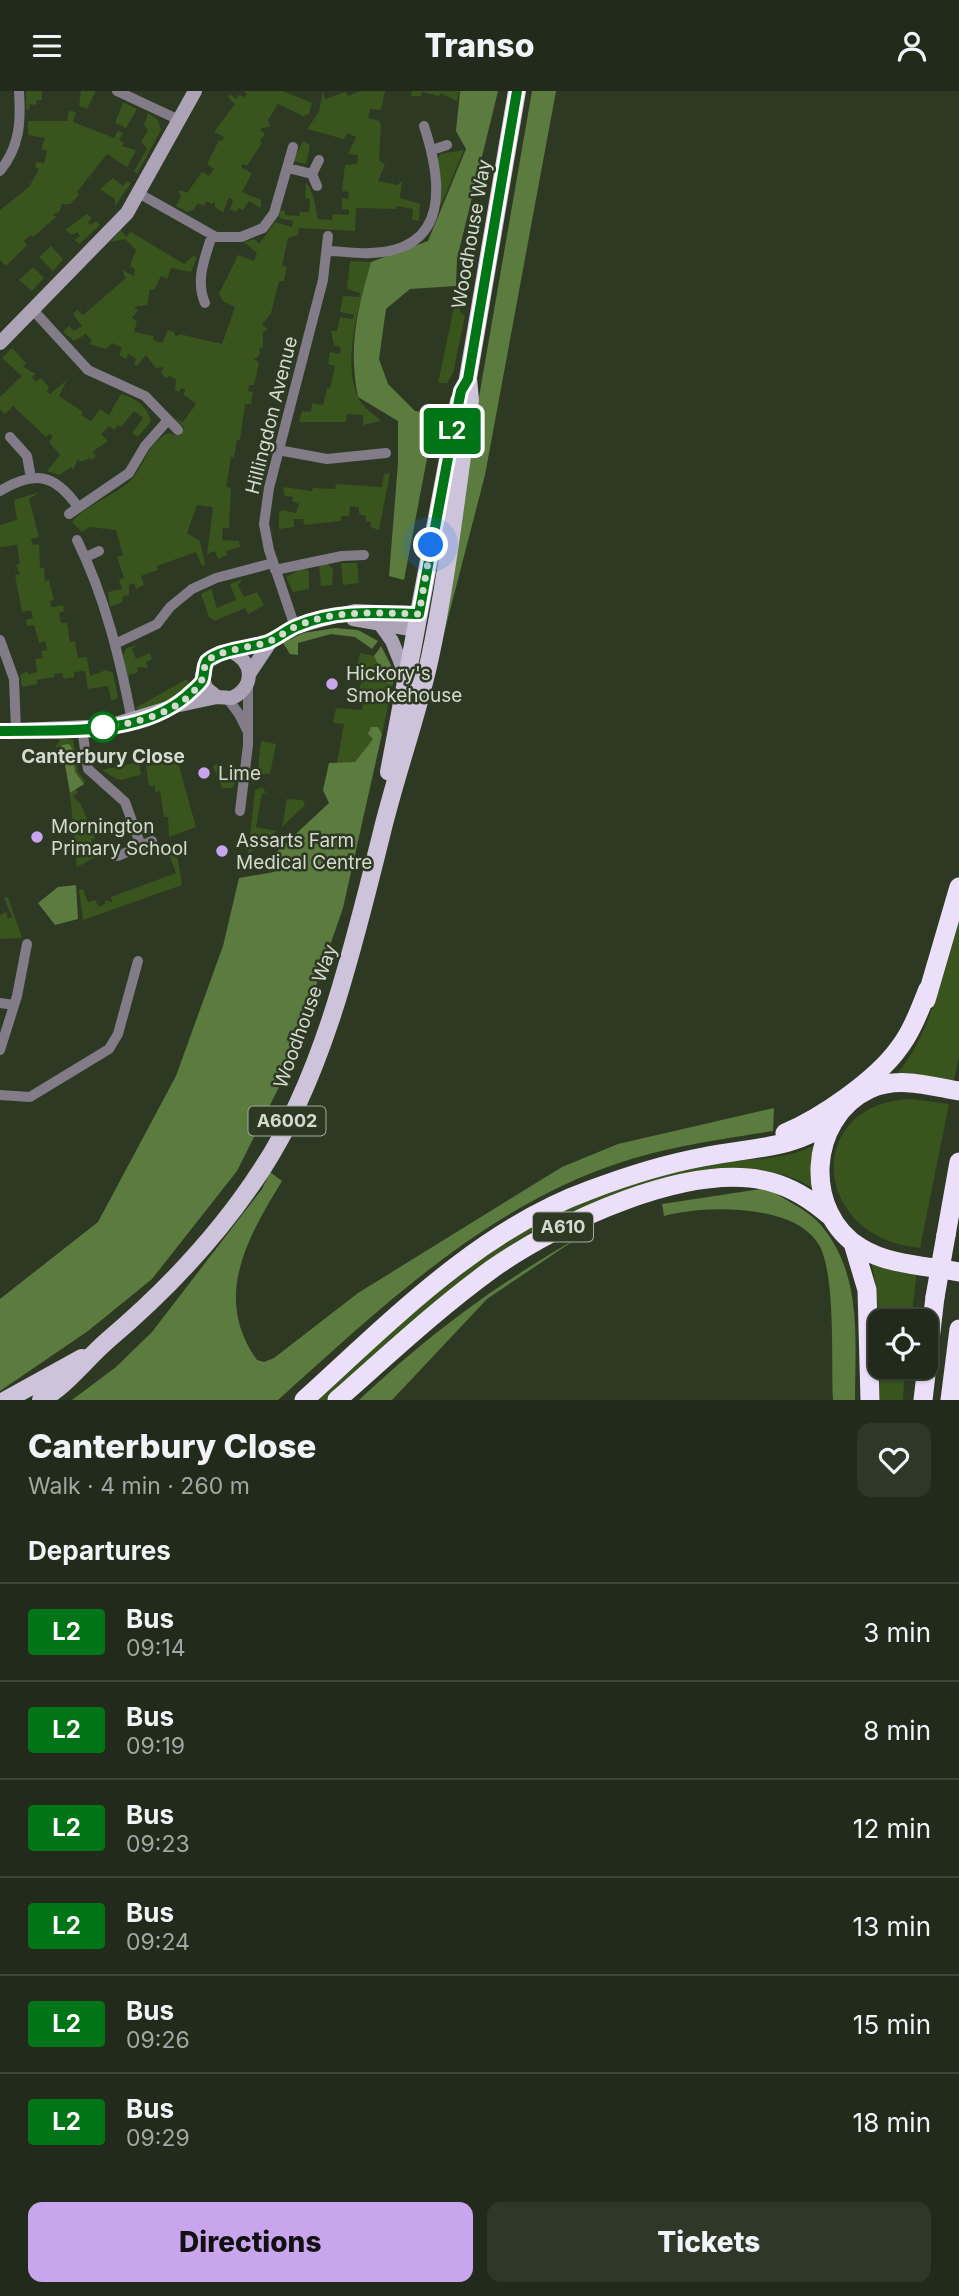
<!DOCTYPE html>
<html lang="en">
<head>
<meta charset="utf-8">
<style>
  :root { --surface:#222b1b; --page:#2e3728; --text:#f1f3f6; --muted:#a2a7a3; --line:#3f473a; --accent:#c9a5ee }
  body { margin:0; font-family:Inter,sans-serif; background:var(--page); color:var(--text); height:100vh; display:flex; flex-direction:column; font-size:26px; white-space:nowrap }
  * { box-sizing:border-box; margin:0 }
  p { font-size:23px; color:var(--muted) }
  .icon { flex:none; width:38px; height:38px; fill:none; stroke:currentColor; stroke-width:2; stroke-linecap:round; stroke-linejoin:round }
  .map { position:relative; height:1309px; overflow:hidden }
  .panel { display:flex; flex-direction:column; background:var(--surface); flex:1 }
  .panel>* { flex:none }
  .badge { padding:0 14px; border-radius:5px; font-size:24px; line-height:46px }
  .buttons { position:absolute; left:868px; top:1218px; display:grid; gap:14px }
  .buttons a { display:grid; place-items:center; width:70px; height:70px; border-radius:14px; background:var(--surface); box-shadow:0 2px 5px #0004,0 0 0 2px var(--line); font-size:35px }
  .you { position:absolute; width:35px; height:35px; margin:-18px; border:5px solid #fff; border-radius:50%; background:#1a73e8; box-shadow:0 0 0 10px #1a73e833 }
  .map>.badge { position:absolute; translate:-50% -50%; box-shadow:0 0 0 4px #fff }
  h2 { padding:0 28px; font-size:26px; line-height:63px }
  .round { display:grid; place-items:center; flex:none; width:74px; height:74px; border-radius:14px; background:var(--page) }
  .head { display:flex; align-items:center; justify-content:space-between; height:119px; padding:0 28px }
  h1 { font-size:33px; font-weight:800; line-height:52px }
  .button { display:flex; gap:14px; margin-top:auto; padding:14px 28px }
  .button a { flex:1; height:80px; border-radius:14px; background:var(--accent); color:#111; font-size:28px; font-weight:800; line-height:80px; text-align:center }
  .button a+a { background:var(--page); color:var(--text) }
  ul { padding:0; list-style:none }
  li { display:flex; align-items:center; gap:21px; height:98px; padding:0 28px; border-top:2px solid var(--line) }
  li div { flex:1 }
  li b { display:block; font-size:26px }
  li em { font-style:normal }
  li .badge { min-width:77px; font-weight:700; text-align:center }
  header { display:flex; justify-content:space-between; align-items:center; height:91px; padding:0 28px; background:var(--surface); font-size:32px; font-weight:800 }
  .map>svg:first-child { display:block }
  .green { fill:#39541c }
  .forest { fill:#5c7b3e }
  .lines { fill:none; stroke-linecap:round; stroke-linejoin:round }
  .street { stroke:#817c87; stroke-width:10 }
  .secondary { stroke:#aca4b6; stroke-width:14 }
  .primary { stroke:#cdc3da; stroke-width:18 }
  .highway { stroke:#ebdffa; stroke-width:19 }
  .highway-bridge { stroke:#ebdffa; stroke-width:19 }
  .line-casing { stroke:#fff; stroke-width:16 }
  .line { stroke:#007517; stroke-width:10 }
  .walk { stroke:#d4dbce; stroke-width:7; stroke-dasharray:0 12.6 }
  .poi-dot { fill:#c9a5ee; stroke:#2e3924; stroke-width:2.5 }
  .stop-dot { fill:#fff; stroke:#007517; stroke-width:3.5 }
  .labels { text-anchor:middle; stroke-width:5; stroke-linejoin:round; paint-order:stroke }
  .shield { fill:#2e3924; stroke:#a2aa9b; stroke-width:2 }
  .shield-label { font-size:18px; font-weight:bold; fill:#d4dbce }
  .street-label { font-size:19px; fill:#d4dbce; stroke:#2e3924 }
  .poi-label { font-size:19px; fill:#d4dbce; stroke:#2e3924; text-anchor:start }
  .stop-label { font-size:19px; font-weight:bold; fill:#d4dbce; stroke:#2e3924 }
</style>
</head>
<body>
<header><svg class="icon" aria-label="menu" viewBox="0 0 24 24"><path d="M4 6h16M4 12h16M4 18h16"/></svg>Transo<svg class="icon" aria-label="person" viewBox="0 0 24 24"><circle cx="12" cy="8" r="4"/><path d="M4 21q1-7 8-7t8 7"/></svg></header>
<div class="map">
<svg width="959" height="1309" viewBox="0 0 959 1309">
  <rect width="100%" height="100%" fill="#2e3924"/>
  <path class="green" d="M26,0h16v9h-5l-1,5 -6,-1 -1,6 -3,-1z
    M81,0h15l-9,18 -8,-3z
    M244,0h39l29,12 -3,11 -6,2 -25,-12 -10,16 2,6 -10,3 5,5 -5,7 2,2 -15,23 -4,-2 -2,3 11,6 -10,19 19,8v8l-12,-7 -6,9 -4,-2 -3,4 -6,-3 3,-9 -4,-2 -6,14 -8,-5v-5l-4,2 -4,-3 -4,5 -5,-3 -5,7 -6,2 -11,-6 5,-10 -3,-4 2,-2 7,3 15,-21 7,4 5,-7 -7,-5 12,-24 3,1 2,-4 -10,-5 21,-28 -7,-7 2,-3 6,5 3,-4 6,2 2,-3z
    M323,0l2,8 21,-7 2,4 12,-5h25l-4,19 -11,-1 -2,9 11,3 2,4 -2,35 6,5 -7,16 20,4 4,-4 -2,17 20,6 -1,17 -7,-1 1,-11 -16,-3 -1,3 -40,-1 -1,23 -56,-3 -1,7 -10,3 -6,28 5,1 -3,14h-5l-8,32 -9,12 6,4 -5,3v16h-3l-1,8 -5,3 5,4 -5,22h-5l-1,6 5,1 -2,12h-6l-5,36h-3l-3,17h-3l-5,30 5,1 -2,40h-6l-1,12 17,1 1,6 -14,4 1,4 -9,4 -3,-8 -8,3 6,-47 -16,-2 -10,28 13,8 5,23 -3,2 -6,-14 -39,14 1,4 -17,6 3,9 -8,4 -2,-6 -5,2v10l-6,1 -1,6 -12,5 -2,-15 14,-3 -3,-9 5,-2 -7,-21 6,-2 -7,-25 -26,-3 -8,5 -10,-10c15,-19 42,-25 59,-42 15,-16 16,-38 38,-47l6,2 10,-7 -9,-9 7,3 13,-18 -13,-10 3,-4 -4,-2 -3,4 -4,-2 1,-11 -7,-3 -3,2 -5,-5 3,-6 -8,1 -10,-13 -9,11 -3,-2 2,-5 -7,-5 -3,5 -7,-4 3,-7 -10,-5 -6,6 -17,-5 3,-3 -6,-7 -12,7 -11,-9 6,-6 5,5 8,-5 -9,-12 4,-4 6,5 43,-37 -4,-8 12,6 1,-7 -5,-3 6,-16 -11,-11 -15,3 11,-12 5,7 5,-5 53,32 9,-8 4,1 -6,15 -20,-4 -4,11 -6,-3 -7,14 -4,-1 -3,16 -13,2 4,3 -6,8 5,3 -3,11 20,4 -1,4 9,3 6,-13 6,2 2,5 3,-3 43,10 13,-37 -11,-5 -5,-8 19,-39 16,6 3,-8 -13,-11 11,-3 4,5 16,-22 17,5 1,-6 -14,-3 1,-8 5,1v4l14,1 1,-4h9l1,-13 -5,-1 1,-15c8,7 10,29 12,36l14,1 1,-6 16,1v-5l-7,-1v-11l6,1 1,-7 -7,-1 3,-26 12,-1 1,-9 -10,-1 8,-17 -9,-4 -3,6 -37,-10 12,-17z
    M412,0h47l-2,10 -17,-8 -1,3 -17,-4 -1,4h-10z
    M123,11l14,7 -11,19 -11,-5z
    M69,20l7,1 -3,10 41,16 4,-7 5,2 -4,7 5,3 -2,3 14,4 -9,17 -20,-13 -30,38 2,3 -9,9h-8l-3,8 -6,2 3,3 -23,20 -3,-2 -6,6 3,4 -21,21 -6,-6v-50l29,-23 10,-18 -4,-2 1,-5 8,1 3,-12 -6,-2 4,-11 -17,-3v-14h39z
    M148,22l10,7 3,10 -24,44 -3,-3 13,-22 -6,-7 7,-12 -4,-5z
    M303,50l7,4 -4,19 -13,-3z
    M464,59l-23,55 -3,1 -1,-45 3,-7z
    M113,87l10,8 4,-5 4,2 -16,23v-7l-15,-10z
    M87,123l5,4 -4,4 2,3 6,-4 4,4 -21,19 -4,-4 5,-4 -3,-4 -5,3 -7,-5z
    M51,155l12,13 -10,12 -14,-14z
    M350,170l21,1c-10,37 -30,99 -13,135 4,10 16,17 23,24l-18,4v-10l-16,-1 -1,8h-47l3,-11 9,1 1,-9 11,2 4,-17 3,1 5,-23 -7,-2 2,-12 10,2 1,-7 -7,-2 -3,-14h6l3,-14 13,2 1,-4 -14,-3 3,-16 16,1 1,-4 -13,-4z
    M33,176l11,11 -12,13 -13,-11z
    M461,213l-1,7 5,5 -12,57 -6,10h-9l16,-76z
    M12,257l14,15 -3,4 13,7 -4,3 4,5 5,-4 8,9 -2,4 3,3 17,-14 -8,16 24,16 -2,3 10,6 9,-12 9,6 12,-21c15,4 26,12 30,27l-13,16 -6,-4 11,-15 -9,-7 -13,16 -3,-2 -4,5 -5,-4 -8,8 7,7 -16,11 4,4 -5,4 -2,-2 -8,4 -3,-3 -5,11 -2,-3 -12,8 -12,-4 13,-16 -11,-13 4,-6 -4,-2 -3,3 -33,-31 -8,8 -5,-5v-12l22,-21 -20,-18z
    M390,382l-11,57 -9,-3 1,-5 -5,-1v-5l-7,-2v-7l-9,-1 -1,10h-8v5l-37,4 -1,-6h-9v8l-15,2v-16l3,-3 14,3 3,-9 -7,-3 1,-4 -8,-1 -2,-9 29,4 1,-3 22,1 1,-5 46,3 2,-13z
    M40,401l-11,7 10,38 -8,2 2,6 6,-1 1,24h4l1,13 4,-1 5,20 -4,1 1,6 12,-2 1,6 -5,2 2,10h6l3,19 5,-1 3,17 9,-1 3,19 16,-6 7,3 5,24 -3,3h-4l-3,-14 -20,3 -3,-18 -11,1v5l-10,2 -2,-6 -8,1v3l-17,3v4l-15,3 -2,-12 7,-4 1,3 9,-2 -2,-13 8,-1 -2,-7 6,-1 -2,-9 -6,2 -5,-18 -7,1 -1,-6 7,-2 -2,-8 -9,2 -7,-37 5,-1 -4,-9 4,-1 -3,-19 -17,2v-22l17,-5 -3,-20z
    M327,472l6,6 -1,16 -11,1 -2,-21z
    M341,472h16l2,20 -16,2z
    M302,477l7,3v18l-16,3 -7,-15z
    M243,488l-5,6 6,12 13,-5 7,13 -16,9 -3,-6 -31,13 -5,-4 -8,-23 10,-5 6,19 19,-8 -6,-16z
    M137,554l-5,4 4,10 14,-6 2,6 -6,3 2,6 -11,-1 1,5 -9,3v8l-6,-28 4,-7z
    M360,562l14,3 19,27 -11,51 -4,-7 -4,11 -19,24 -18,1 7,-39 -11,-1 3,-15 26,2 3,-16 -6,-1 3,-15 -7,-2z
    M187,588l2,4 -17,18 -29,11 -8,-4z
    M61,647l12,2 5,32 7,9 -1,3 -9,-11 -2,-23 -10,-5 -8,3z
    M261,650l15,3 -6,30h-8l-4,-5z
    M177,668l19,68 -27,10 -1,-20h-4l-4,-26 -5,1v-6h-6l-3,-20z
    M139,671l2,13c-23,4 -17,10 -39,-5z
    M217,673l5,13 13,5 -3,6h-10l-9,-22z
    M262,696l4,6h-4l-6,34 21,4 -29,23 7,-64z
    M76,698l2,4 -5,3 7,7 15,35 -4,2 8,15 -22,12 -7,-74z
    M287,708l16,1 2,5 -23,22z
    M169,763l8,1 5,30 -99,35 -4,-30 4,-1 5,13 7,-2 4,7 6,-3v-4l7,2 -1,-5 65,-24z
    M8,806l14,41 -22,1v-24l6,-3 2,7 4,-2 -8,-19z
    M959,825v141l-6,27 -60,-6c39,-40 49,-109 66,-162z
    M911,1008l38,5 -29,144c-110,-10 -117,-145 -9,-149z
    M820,1051l-3,49c-49,-33 -96,-22 -148,-7 -38,10 -78,17 -112,34 -87,44 -159,117 -230,182h-9c94,-87 186,-177 311,-217 27,-9 59,-16 88,-20 35,-5 72,-2 103,-21z
    M871,1169l46,11 -6,50h-31v46h25l-2,33h-23l-3,-108z"/>
  <path class="forest" d="M460,0h38l-41,168 -1,27 -46,3 -24,20 -7,50 9,25 27,27 16,2 1,19 -28,148 -15,-4 9,-113v-42l-40,-24c-10,-50 -1,-86 13,-135l57,-21 38,-92 -10,-18z
    M532,0h24l-71,384 -59,228z
    M335,537l23,2 20,11 -6,8 -17,-12 -24,-3 -33,9v12l-8,-1 -7,-11 20,-10z
    M381,555l10,19 2,19 -11,-3 -5,-5 2,-10 -5,-10z
    M371,636h7l4,7 -39,174 -58,167 -48,96 -85,108 -64,52 -88,60v-92l98,-77 78,-146 47,-130 16,-68 35,-6 -4,-14 59,-55 -6,-13 6,-27 26,-1 18,-23 -5,-5z
    M69,653l4,6 2,22 9,12 -14,9 -5,-28 -7,-12 4,-8z
    M76,794l2,34 -23,6 -17,-22 20,-16z
    M774,1017l-1,23c-57,9 -117,17 -171,38 -126,47 -226,143 -324,231h-206l44,-33 36,-35 110,-143 8,-17 12,9c-34,56 -70,116 -25,179l7,2 10,-4 84,-65 204,-126 56,-23z
    M767,1097c16,11 41,22 53,36 43,50 35,115 35,176h-22c-2,-36 3,-126 -14,-155 -24,-42 -115,-40 -155,-29l-2,-12z
    M579,1146l-92,62 -95,101h-33c72,-67 135,-114 220,-163z"/>
  <g class="lines">
    <path class="street" d="M117,0l60,28
      M432,59l15,-5
      M288,77l24,6
      M0,80c20,-25 21,-49 19,-80
      M317,95l-5,-12 7,-14
      M140,103l76,43h25l22,-9 11,-15 19,-66
      M327,160c15,0 30,3 44,2 80,-3 71,-72 53,-127
      M205,212c-10,-23 0,-45 7,-68
      M33,219l55,60 57,26 33,34
      M10,346l17,19 4,22
      M278,359l49,9 59,-6
      M0,400c35,-21 55,-17 78,16
      M69,423l60,-41 16,-27 23,-26
      M77,449c28,57 43,119 55,181
      M86,466l13,-6
      M275,479l67,-14 22,-1
      M295,536l-26,-77 -5,-26 5,-36 54,-208 5,-44
      M0,549l14,39 2,51
      M115,553l42,-20 13,-17 22,-18 24,-11 57,-15
      M227,607l12,16 8,16
      M82,638l6,40 37,33 16,44
      M240,720l8,-66v-61
      M118,765l34,-15
      M0,912l14,2
      M0,959l17,-54 10,-52
      M0,1004l30,2 79,-48 9,-15 20,-73"/>
    <path class="secondary" d="M0,252l127,-130 68,-122
      M353,528l63,11
      M380,533l12,17 14,35
      M249,583l22,-33
      M217,606l-11,-9 -4,-13 5,-14 14,-9h11l39,-11 24,-14 60,-16 64,3
      M0,640l109,-5 66,-20 42,-9 15,1c23,-11 22,-36 0,-46"/>
    <path class="primary" d="M389,681l70,-371
      M6,1309l76,-42
      M41,1309c26,-15 44,-40 67,-60 59,-50 112,-106 154,-171 62,-94 92,-226 119,-333 14,-59 35,-116 48,-174 19,-87 28,-175 41,-262l-2,-22 49,-287"/>
    <path class="highway" d="M926,909l33,-113
      M959,1000c-29,-5 -61,-15 -89,-2 -63,29 -67,124 -9,159 27,17 67,18 98,24
      M785,1042c36,-15 91,-53 114,-85 13,-17 21,-39 29,-59
      M946,1144l13,-73
      M853,1152l14,47 3,110
      M304,1309c86,-78 175,-170 286,-210 37,-14 75,-26 113,-33 49,-10 89,-7 132,-37
      M337,1309c50,-44 100,-91 155,-131 65,-46 198,-109 279,-87 22,6 42,19 59,34
      M923,1309l12,-103
      M950,1309l9,-71"/>
    <path class="highway-bridge" d="M935,1206l11,-62"/>
  </g>
  <g class="lines">
    <g class="line-casing">
      <path id="line" d="M0,640c60,-2 138,7 187,-35 4,-4 12,-10 15,-15 3,-6 1,-14 5,-20 14,-12 43,-13 61,-19 10,-4 19,-12 29,-16 40,-17 80,-13 122,-12l36,-194 6,-29 7,-12 49,-288"/>
    </g>
    <use href="#line" class="line"/>
    <path class="walk" d="M103,636c32,-3 81,-15 98,-46 4,-5 2,-14 6,-20 14,-12 43,-13 61,-19 10,-4 19,-12 29,-16 40,-17 80,-13 122,-12l12,-69"/>
  </g>
  <g class="poi-dot">
    <circle cx="332" cy="593" r="7"/>
    <circle cx="204" cy="682" r="7"/>
    <circle cx="37" cy="746" r="7"/>
    <circle cx="222" cy="760" r="7"/>
  </g>
  <circle class="stop-dot" cx="103" cy="636" r="14"/>
  <g class="labels">
    <g class="shield">
      <rect x="248.5" y="1015.5" width="77" height="29" rx="5"/>
      <rect x="533" y="1121.5" width="60" height="29" rx="5"/>
    </g>
    <g class="shield-label">
      <text x="287" y="1036">A6002</text>
      <text x="563" y="1142">A610</text>
    </g>
    <g class="street-label">
      <text transform="translate(471 143) rotate(-80)" y="7">Woodhouse Way</text>
      <text transform="translate(271 324) rotate(-76)" y="7">Hillingdon Avenue</text>
      <text transform="translate(305 925) rotate(-70)" y="7">Woodhouse Way</text>
    </g>
    <g class="poi-label">
      <text x="346" y="589">Hickory's<tspan x="346" dy="22">Smokehouse</tspan></text>
      <text x="218" y="689">Lime</text>
      <text x="51" y="742">Mornington<tspan x="51" dy="22">Primary School</tspan></text>
      <text x="236" y="756">Assarts Farm<tspan x="236" dy="22">Medical Centre</tspan></text>
    </g>
    <g class="stop-label">
      <text x="103" y="672">Canterbury Close</text>
    </g>
  </g>
</svg>
<div class="buttons">
<a><svg class="icon" aria-label="locate" viewBox="0 0 24 24"><circle cx="12" cy="12" r="6"/><path d="M12 2v4M12 18v4M2 12h4M18 12h4"/></svg></a>
</div>
<div class="you" style="left:431px;top:454px"></div>
<b class="badge" style="left:452px;top:340px;background:#007517;color:#fff">L2</b>
</div>
<section class="panel">
<div class="head"><div><h1>Canterbury Close</h1><p>Walk · 4 min · 260 m</p></div><a class="round"><svg class="icon" aria-label="heart" viewBox="0 0 24 24"><path d="M12 20l-8-8c-3-5 5-10 8-4 3-6 11-1 8 4z"/></svg></a></div>
<h2>Departures</h2>
<ul>
<li><span class="badge" style="background:#007517;color:#fff">L2</span><div><b>Bus</b><p>09:14</p></div><em>3 min</em></li>
<li><span class="badge" style="background:#007517;color:#fff">L2</span><div><b>Bus</b><p>09:19</p></div><em>8 min</em></li>
<li><span class="badge" style="background:#007517;color:#fff">L2</span><div><b>Bus</b><p>09:23</p></div><em>12 min</em></li>
<li><span class="badge" style="background:#007517;color:#fff">L2</span><div><b>Bus</b><p>09:24</p></div><em>13 min</em></li>
<li><span class="badge" style="background:#007517;color:#fff">L2</span><div><b>Bus</b><p>09:26</p></div><em>15 min</em></li>
<li><span class="badge" style="background:#007517;color:#fff">L2</span><div><b>Bus</b><p>09:29</p></div><em>18 min</em></li>
</ul>
<div class="button"><a>Directions</a><a>Tickets</a></div>
</section>
</body>
</html>
